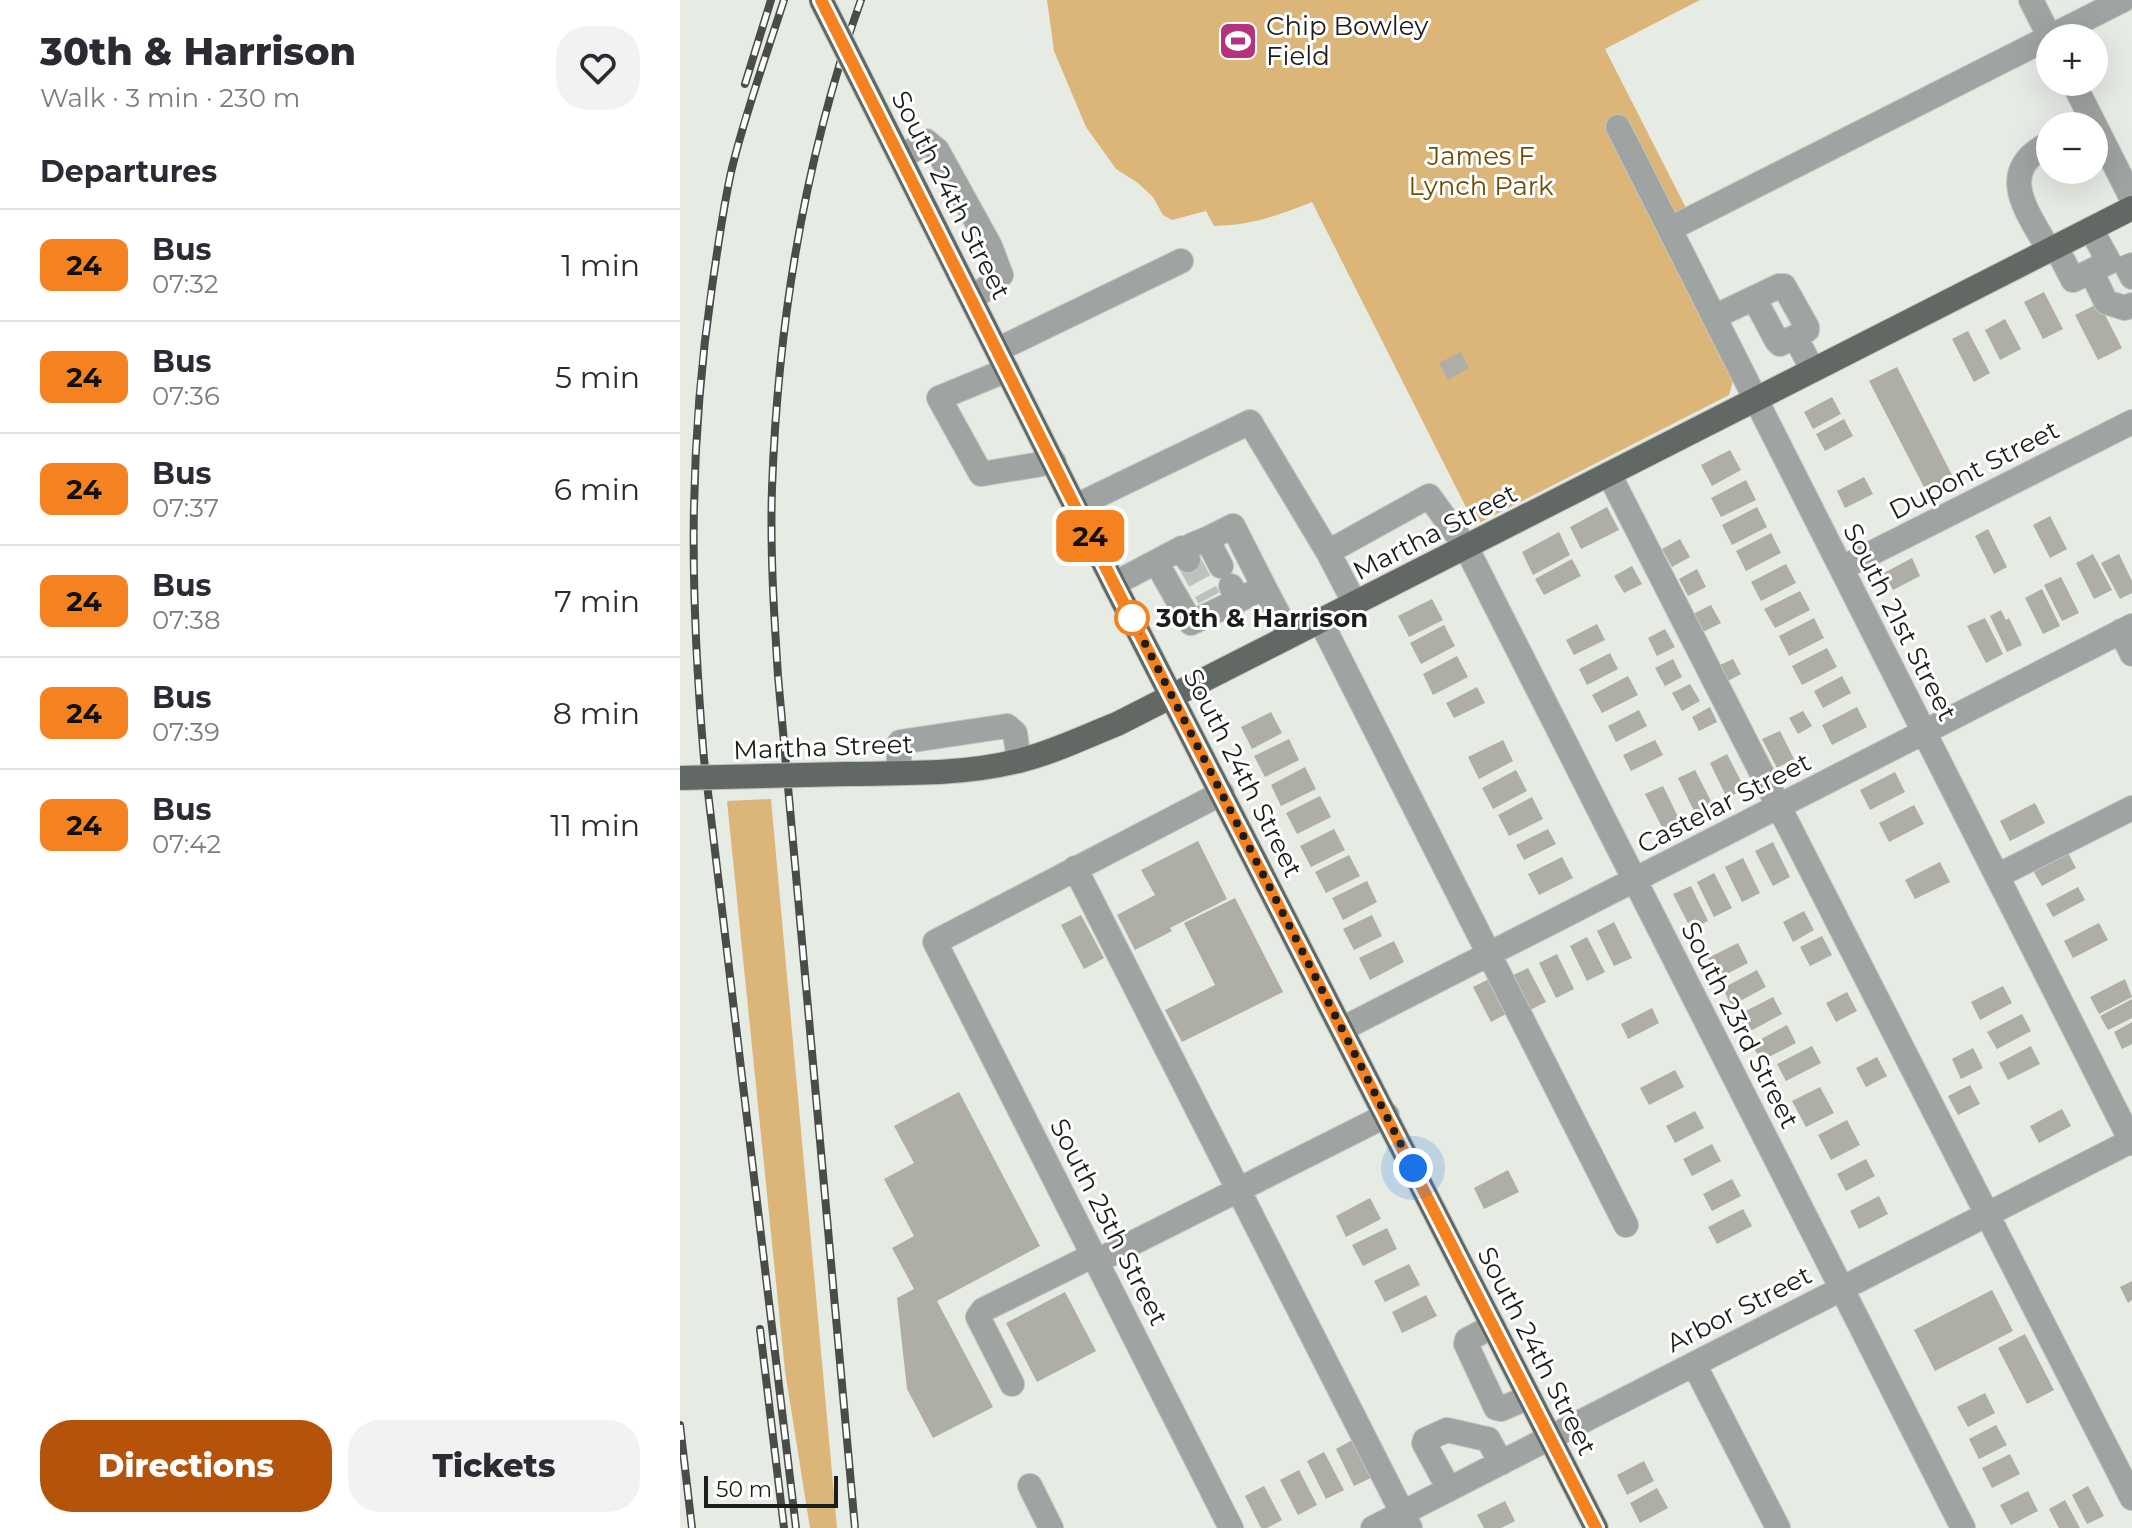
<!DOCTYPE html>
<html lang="en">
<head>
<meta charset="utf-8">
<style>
  :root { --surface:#fff; --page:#f2f2f3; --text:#2b2b33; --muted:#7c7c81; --line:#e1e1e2; --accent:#b45309 }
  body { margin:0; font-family:Montserrat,sans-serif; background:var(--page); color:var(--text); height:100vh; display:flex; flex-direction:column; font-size:30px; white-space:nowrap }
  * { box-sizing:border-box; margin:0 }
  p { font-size:26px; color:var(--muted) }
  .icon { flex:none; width:44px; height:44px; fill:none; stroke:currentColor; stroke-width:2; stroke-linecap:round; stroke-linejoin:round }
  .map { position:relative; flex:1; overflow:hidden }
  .details { display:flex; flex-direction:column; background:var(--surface); width:680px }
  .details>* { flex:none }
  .badge { padding:0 16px; border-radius:12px; font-size:28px; line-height:52px }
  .fabs { position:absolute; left:1356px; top:24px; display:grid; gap:16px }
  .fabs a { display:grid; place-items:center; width:72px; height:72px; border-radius:50%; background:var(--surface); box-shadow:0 8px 32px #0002; font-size:40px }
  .scale { position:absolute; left:24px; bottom:20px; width:134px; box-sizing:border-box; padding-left:8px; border:4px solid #1c1e1b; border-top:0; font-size:22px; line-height:28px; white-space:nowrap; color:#1c1e1b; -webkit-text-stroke:6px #fff; paint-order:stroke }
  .you { position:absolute; width:40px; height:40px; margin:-20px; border:6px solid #fff; border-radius:50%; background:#1a73e8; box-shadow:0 0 0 12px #1a73e833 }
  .map>.badge { position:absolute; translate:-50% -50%; box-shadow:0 0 0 4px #fff }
  h2 { padding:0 40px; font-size:30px; line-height:72px }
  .round { display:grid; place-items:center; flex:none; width:84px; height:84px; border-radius:32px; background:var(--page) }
  .headline { display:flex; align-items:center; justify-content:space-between; height:136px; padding:0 40px }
  h1 { font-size:38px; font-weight:800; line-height:60px }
  .cta { display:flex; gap:16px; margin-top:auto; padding:16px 40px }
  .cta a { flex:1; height:92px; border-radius:32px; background:var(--accent); color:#fff; font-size:32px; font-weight:800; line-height:92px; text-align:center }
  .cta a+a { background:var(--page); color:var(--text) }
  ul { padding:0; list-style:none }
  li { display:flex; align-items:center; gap:24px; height:112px; padding:0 40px; border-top:2px solid var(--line) }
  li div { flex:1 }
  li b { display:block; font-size:30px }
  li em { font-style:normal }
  li .badge { min-width:88px; font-weight:700; text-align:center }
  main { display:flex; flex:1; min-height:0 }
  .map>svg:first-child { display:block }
  .green { fill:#dcb578 }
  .building { fill:#aeaea6 }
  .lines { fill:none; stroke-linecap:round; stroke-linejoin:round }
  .minor-tunnel { stroke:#bec2bc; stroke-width:24; stroke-dasharray:24 12; stroke-linecap:butt }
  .minor-casing { stroke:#c2c6c0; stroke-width:26 }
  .major-casing { stroke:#c2c6c0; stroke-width:26 }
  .minor { stroke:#9fa3a1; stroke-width:24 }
  .major { stroke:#626965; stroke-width:24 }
  .rail-casing { stroke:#494c48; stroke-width:8 }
  .rail { stroke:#fff; stroke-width:5; stroke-dasharray:15; stroke-linecap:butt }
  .major-bridge-casing { stroke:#c2c6c0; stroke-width:26; stroke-linecap:butt }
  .major-bridge { stroke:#626965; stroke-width:24 }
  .line-casing { stroke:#fff; stroke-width:18 }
  .line { stroke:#f58220; stroke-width:12 }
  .walk { stroke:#1c1e1b; stroke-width:8; stroke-dasharray:0 14.4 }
  .stop-dot { fill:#fff; stroke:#f58220; stroke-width:4 }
  .labels { text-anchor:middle; stroke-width:6; stroke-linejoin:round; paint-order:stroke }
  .poi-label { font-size:26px; fill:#1c1e1b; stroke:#fff; text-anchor:start }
  .park-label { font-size:26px; fill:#6e4c05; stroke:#fff }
  .street-label { font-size:26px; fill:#1c1e1b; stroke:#fff }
  .stop-label { font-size:26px; font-weight:bold; fill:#1c1e1b; stroke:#fff; text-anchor:start }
</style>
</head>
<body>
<main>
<section class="details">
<div class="headline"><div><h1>30th &amp; Harrison</h1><p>Walk · 3 min · 230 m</p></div><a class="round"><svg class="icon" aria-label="heart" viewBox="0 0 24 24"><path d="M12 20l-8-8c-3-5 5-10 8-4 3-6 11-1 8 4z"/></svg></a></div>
<h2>Departures</h2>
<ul>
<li><span class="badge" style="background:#f58220;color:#111">24</span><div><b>Bus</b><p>07:32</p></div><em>1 min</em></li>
<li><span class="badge" style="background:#f58220;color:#111">24</span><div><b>Bus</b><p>07:36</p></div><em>5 min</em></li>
<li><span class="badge" style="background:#f58220;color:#111">24</span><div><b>Bus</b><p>07:37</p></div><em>6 min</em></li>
<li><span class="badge" style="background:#f58220;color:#111">24</span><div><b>Bus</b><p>07:38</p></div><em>7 min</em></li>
<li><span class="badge" style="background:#f58220;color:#111">24</span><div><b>Bus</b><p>07:39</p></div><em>8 min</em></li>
<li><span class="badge" style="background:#f58220;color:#111">24</span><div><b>Bus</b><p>07:42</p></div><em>11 min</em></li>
</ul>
<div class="cta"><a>Directions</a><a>Tickets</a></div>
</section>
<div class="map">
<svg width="1452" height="1528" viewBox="0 0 1452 1528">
  <rect width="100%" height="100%" fill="#e6ebe4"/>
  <path class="green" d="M367,0h653l-95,49 82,161 -29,15 75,156 -4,14 -254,130 -163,-323c-36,14 -59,23 -98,24l-8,-15 -34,9 -9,-5 -10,-18 -15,-14 -22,-14 -30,-42 -32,-76z
    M91,799l66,729h-27l-25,-157 -58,-570z"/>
  <path class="building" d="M1364,292l19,37 -20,10 -19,-37z
    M1419,303l23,45 -24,12 -23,-45z
    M1325,319l16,30 -21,11 -15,-30z
    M1288,331l22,42 -16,9 -22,-43z
    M781,352l8,16 -21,12 -9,-17z
    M1217,367l57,112 -27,14 -58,-112z
    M1152,397l9,17 -28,15 -9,-17z
    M1164,419l9,17 -28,15 -9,-17z
    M1050,450l11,20 -29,16 -11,-21z
    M1184,477l9,17 -28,14 -8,-17z
    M1066,480l10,20 -35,17 -10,-19z
    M927,507l12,23 -38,19 -11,-22z
    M1077,507l10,20 -35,18 -10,-20z
    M1370,516l17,33 -17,9 -17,-33z
    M1308,529l19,38 -13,7 -19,-38z
    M879,532l11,23 -37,20 -11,-23z
    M1091,533l10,20 -35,18 -10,-20z
    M1000,539l10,18 -18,10 -10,-18z
    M1413,554l19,36 -18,9 -18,-36z
    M1439,554l13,27v12l-12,6 -19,-36z
    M1232,558l8,18 -27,14 -9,-17z
    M892,559l9,17 -37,19 -9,-16z
    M1106,564l10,19 -35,18 -10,-19z
    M952,566l10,18 -18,9 -10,-17z
    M1017,569l9,18 -18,9 -9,-17z
    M1381,577l18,36 -17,8 -18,-36z
    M1362,589l18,37 -17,8 -18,-36z
    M1120,591l10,19 -35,18 -11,-19z
    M752,599l11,21 -34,17 -11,-21z
    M1031,605l10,18 -18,9 -10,-18z
    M1321,610l5,10 3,-2 13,27 -15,7 -17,-36z
    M1134,618l10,20 -35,18 -10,-20z
    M1305,618l18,36 -17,9 -19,-37z
    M917,624l8,16 -31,15 -8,-15z
    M764,625l11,21 -34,18 -11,-21z
    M985,629l10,18 -18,9 -9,-18z
    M1147,648l10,19 -35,18 -10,-19z
    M930,653l8,16 -31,16 -8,-16z
    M777,656l11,21 -35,18 -10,-21z
    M993,659l9,18 -17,9 -10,-18z
    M1053,659l8,15 -13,7 -8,-16z
    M948,676l10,19 -36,18 -10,-18z
    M1162,676l9,17 -28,15 -9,-17z
    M1010,684l10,17 -18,10 -10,-18z
    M797,687l8,16 -31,15 -8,-15z
    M1030,707l7,15 -18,9 -7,-14z
    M1177,707l10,20 -35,18 -10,-20z
    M959,710l8,16 -31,16 -8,-16z
    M1123,711l9,15 -14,8 -9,-16z
    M591,712l11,21 -30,16 -11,-22z
    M1100,731l14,28 -17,9 -15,-29z
    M609,739l10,21 -34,17 -11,-21z
    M823,740l10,21 -34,18 -11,-22z
    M975,740l8,15 -32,16 -8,-16z
    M1047,754l18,35 -18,9 -17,-35z
    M625,767l11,22 -35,17 -10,-21z
    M836,770l11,21 -34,18 -11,-21z
    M1015,770l18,35 -18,8 -17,-35z
    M1215,772l10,20 -35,18 -10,-20z
    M983,786l17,35 -17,8 -18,-35z
    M640,796l11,21 -34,17 -11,-21z
    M852,797l11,22 -34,17 -11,-21z
    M1355,803l10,20 -35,18 -10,-20z
    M1234,805l10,19 -35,18 -10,-19z
    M654,829l11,21 -34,17 -11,-21z
    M868,829l8,15 -32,16 -8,-15z
    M518,841l29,58 -57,29 2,3 -37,19 -18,-35 38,-20 -14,-25z
    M1093,842l17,35 -17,9 -18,-35z
    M1387,851l9,17 -34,18 -10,-17z
    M669,855l11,21 -34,17 -11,-21z
    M882,857l11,21 -34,17 -11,-21z
    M1063,858l17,35 -18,9 -17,-35z
    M1260,862l10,20 -35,17 -10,-19z
    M1034,873l18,35 -18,9 -17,-35z
    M687,881l10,21 -34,18 -11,-22z
    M1011,886l17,35 -17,8 -18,-35z
    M1398,887l7,13 -32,17 -7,-13z
    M555,898l48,94 -101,50 -17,-32 50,-25 -31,-62z
    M1124,911l10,19 -21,12 -10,-20z
    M401,915l23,43 -20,11 -23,-44z
    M692,915l10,21 -28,14 -11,-21z
    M934,922l18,36 -18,8 -17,-35z
    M1419,923l9,17 -35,18 -9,-17z
    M1142,936l10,19 -22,11 -10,-19z
    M907,937l18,35 -18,9 -17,-35z
    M714,941l10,21 -34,18 -11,-22z
    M1058,943l10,20 -29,15 -11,-20z
    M877,954l17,35 -18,9 -17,-35z
    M848,968l18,34 -18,9 -17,-35z
    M1077,970l9,17 -35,19 -8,-18z
    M811,978l17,35 -17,9 -18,-35z
    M1445,979l7,18 -33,17 -9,-17z
    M1323,986l9,17 -32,17 -9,-18z
    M1167,992l10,19 -21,11 -10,-19z
    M1093,997l9,17 -35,19 -9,-18z
    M1452,999v19l-24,12 -8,-14z
    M972,1008l7,15 -31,16 -7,-15z
    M1342,1014l9,17 -34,18 -10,-17z
    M1452,1022v22l-10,5 -8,-17z
    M1107,1025l9,18 -35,18 -9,-17z
    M1132,1046l9,17 -35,18 -9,-17z
    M1351,1046l9,18 -32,16 -9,-17z
    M1293,1048l10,20 -22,11 -9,-20z
    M1197,1057l10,19 -21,11 -10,-19z
    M995,1070l9,17 -35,18 -9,-17z
    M1290,1085l10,19 -22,11 -10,-19z
    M1140,1087l14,26 -28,14 -14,-26z
    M279,1092l81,154 -103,55 56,106 -60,31 -26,-49 -10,-91 17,-9 -22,-41 22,-12 -30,-57 30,-16 -20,-37z
    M1382,1109l9,17 -32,17 -9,-17z
    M1015,1111l9,17 -29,15 -9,-17z
    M1167,1120l13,25 -29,15 -13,-25z
    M1032,1144l9,17 -29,15 -9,-17z
    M1186,1159l9,17 -29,15 -9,-17z
    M828,1170l11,22 -35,17 -10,-21z
    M1052,1179l9,17 -29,15 -9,-17z
    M1199,1196l9,18 -29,15 -9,-18z
    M690,1198l11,21 -35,18 -10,-21z
    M1063,1209l9,17 -35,18 -9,-17z
    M707,1228l10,21 -34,17 -11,-21z
    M729,1264l11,21 -35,17 -11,-21z
    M1452,1281v19l-4,3 -8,-16z
    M1312,1290l21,41 -78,40 -21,-41z
    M385,1292l31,59 -59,31 -31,-59z
    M746,1295l11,21 -35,17 -10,-21z
    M1345,1334l29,56 -27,14 -29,-56z
    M1305,1393l10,20 -27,14 -11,-20z
    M1316,1425l11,20 -28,14 -10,-20z
    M674,1439l19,38 -19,9 -18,-37z
    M644,1452l20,38 -18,9 -19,-38z
    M1330,1454l10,20 -28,14 -10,-20z
    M964,1461l10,20 -27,14 -10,-20z
    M619,1470l18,35 -19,10 -18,-35z
    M584,1486l18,34 -15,8h-6l-16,-32z
    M1408,1486l16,30 -17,8 -15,-29z
    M977,1488l11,20 -28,15 -10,-20z
    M1348,1491l10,20 -27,14 -11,-20z
    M1385,1500l15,28h-21l-10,-19z
    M825,1501l10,20 -14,7h-17l-7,-13z"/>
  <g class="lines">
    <path class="minor-tunnel" d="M508,560l21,38"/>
    <g class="minor-casing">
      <path id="minor" d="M1351,0l19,38
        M1393,82l59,117
        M938,127l514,1016
        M221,158l25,-17 11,9 53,96 11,29 -29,25
        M990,229l453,-229
        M1376,247l17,33 36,-18 -18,-33
        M1369,250c-22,-39 -55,-79 1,-107
        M1452,265l-5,2 5,10
        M1411,271l15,31 19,6 7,-3
        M1074,298l23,43 3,3 15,-7
        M1034,317l65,-31h5l23,41v3l-12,7 18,33
        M317,350l184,-89
        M327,370l-68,28 42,76 73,-12
        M929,474l523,1024
        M396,506l174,-84 78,130
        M527,539l26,-13 31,61 -25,13
        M512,545l15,-6 14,27
        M476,562l35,61 48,-23 -8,-14
        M1162,568l290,-146
        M434,584l68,-36 6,12
        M584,587l26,49
        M675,604l-27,-52 101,-56 37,51 497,981
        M641,622l305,603
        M1441,631l11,23
        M218,773l2,-31 107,-16 8,7 4,28
        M542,793l-287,149 296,586
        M395,868l335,660
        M1317,876l135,-68
        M662,1029l790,-403
        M417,1261l290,-146
        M813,1326l-26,14 -1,4 30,64 5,1 28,-12
        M1014,1364l84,164
        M332,1384l-34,-67 5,-7 111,-55
        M350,1486l21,42
        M769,1489l-25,-46 1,-3 22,-10 35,8 6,1 13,24
        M693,1528l758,-387"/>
    </g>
    <g class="major-casing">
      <path id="major" d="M212,141l222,443 482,944
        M166,774c57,-1 116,1 172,-13 34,-8 66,-24 99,-37l1015,-516"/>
    </g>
    <use href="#minor" class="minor"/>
    <use href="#major" class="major"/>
    <g class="rail-casing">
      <path id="rail" d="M104,0c-18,56 -38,111 -52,168 -9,39 -14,79 -20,119 -24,164 -22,308 -8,472l92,769
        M65,84l26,-84
        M80,1329l24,199
        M0,1425l12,103
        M175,1528l-77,-852c-4,-62 -8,-125 -6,-188 6,-165 33,-332 89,-488"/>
    </g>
    <use href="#rail" class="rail"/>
    <g class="major-bridge-casing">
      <path id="major-bridge" d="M141,0l71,141
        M0,778l166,-4"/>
    </g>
    <use href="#major-bridge" class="major-bridge"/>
  </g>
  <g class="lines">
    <g class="line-casing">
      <path id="line" d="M141,0l293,584 482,944"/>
    </g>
    <use href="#line" class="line"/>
    <path class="walk" d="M452,618l281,550"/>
  </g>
  <defs>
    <g id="stadium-square" transform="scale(2)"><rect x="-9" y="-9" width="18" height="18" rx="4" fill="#b5337e" stroke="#fff"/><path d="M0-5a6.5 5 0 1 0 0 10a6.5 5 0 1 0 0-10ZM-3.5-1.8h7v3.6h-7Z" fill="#fff"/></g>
  </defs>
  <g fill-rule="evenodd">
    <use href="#stadium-square" x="558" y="41"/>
  </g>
  <circle class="stop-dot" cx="452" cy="618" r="16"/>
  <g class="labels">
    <g class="poi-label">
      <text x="586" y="35">Chip Bowley<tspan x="586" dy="30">Field</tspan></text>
    </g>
    <g class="park-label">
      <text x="801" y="165">James F<tspan x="801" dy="30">Lynch Park</tspan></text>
    </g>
    <g class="street-label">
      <text transform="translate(271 195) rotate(63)" y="9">South 24th Street</text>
      <text transform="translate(1294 470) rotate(-27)" y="9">Dupont Street</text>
      <text transform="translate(755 532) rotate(-27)" y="9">Martha Street</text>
      <text transform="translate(1220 622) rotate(63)" y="9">South 21st Street</text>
      <text transform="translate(143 747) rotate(-2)" y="9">Martha Street</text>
      <text transform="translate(563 773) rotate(63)" y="9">South 24th Street</text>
      <text transform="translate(1044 803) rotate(-27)" y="9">Castelar Street</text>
      <text transform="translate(1060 1025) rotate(63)" y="9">South 23rd Street</text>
      <text transform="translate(429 1222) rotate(63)" y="9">South 25th Street</text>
      <text transform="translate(1059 1309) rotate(-27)" y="9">Arbor Street</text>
      <text transform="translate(857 1351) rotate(63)" y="9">South 24th Street</text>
    </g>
    <g class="stop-label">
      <text x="476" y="627">30th &amp; Harrison</text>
    </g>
  </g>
</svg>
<div class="fabs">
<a>+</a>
<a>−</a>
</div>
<div class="scale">50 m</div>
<div class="you" style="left:733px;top:1168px"></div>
<b class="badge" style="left:410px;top:536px;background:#f58220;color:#111">24</b>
</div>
</main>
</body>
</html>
